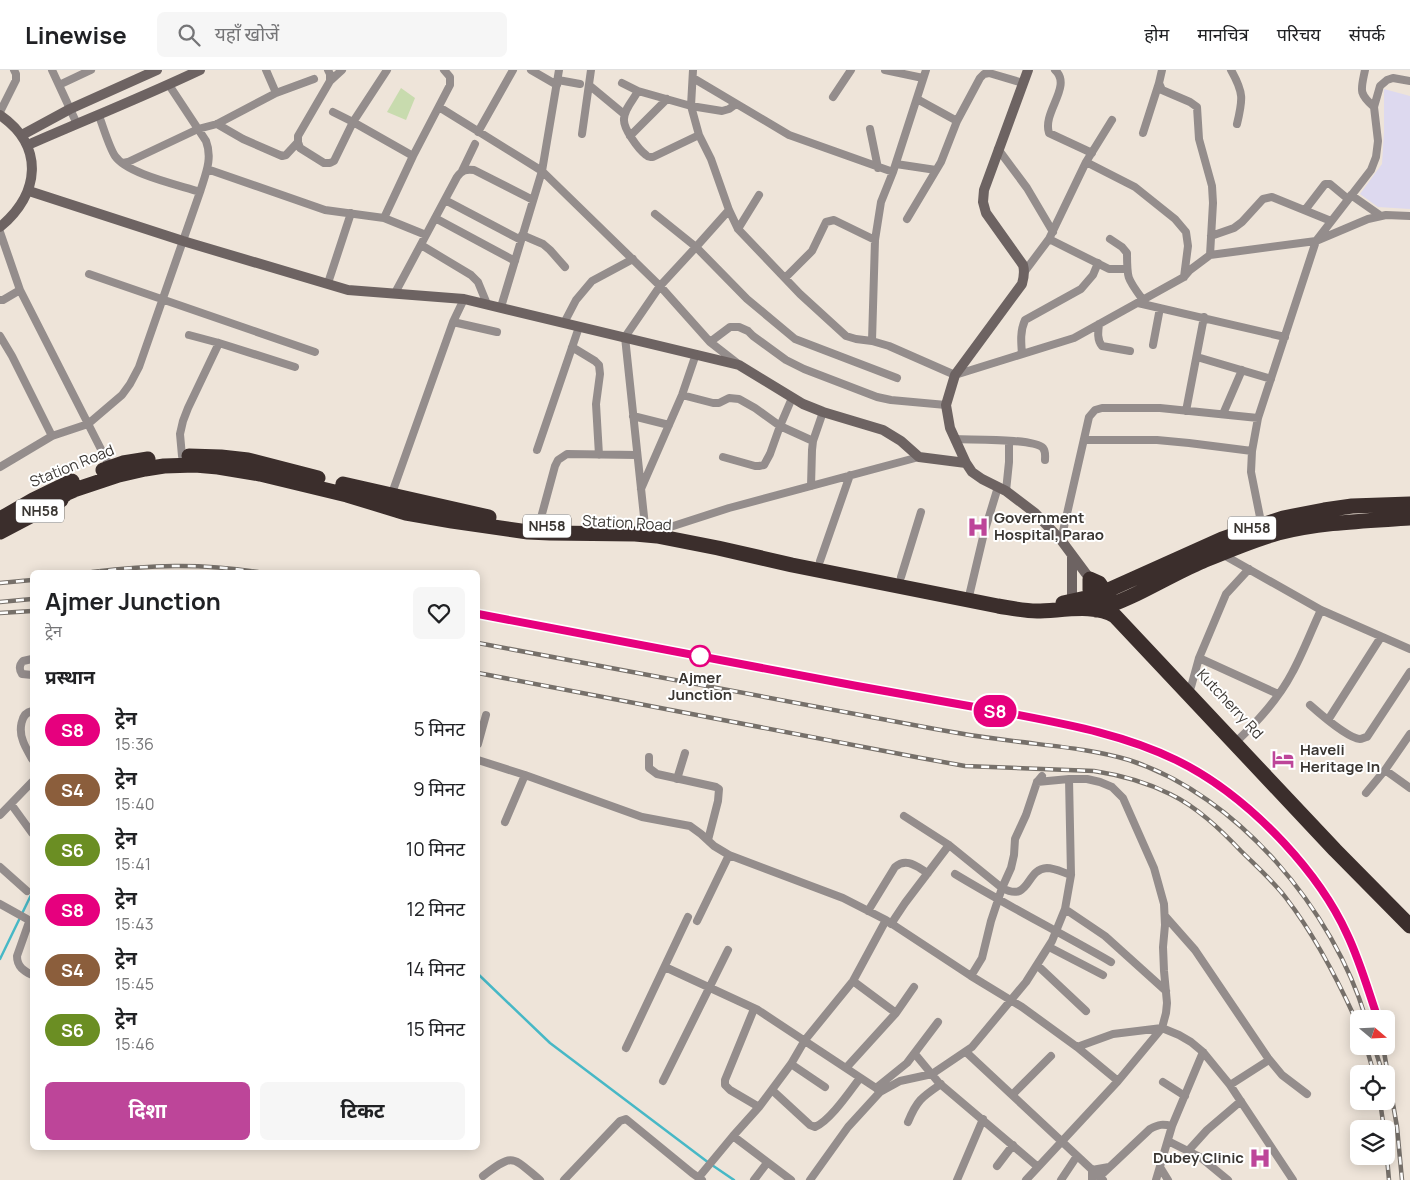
<!DOCTYPE html>
<html lang="hi">
<head>
<meta charset="utf-8">
<style>
  :root { --surface:#fff; --page:#f6f6f6; --text:#202124; --muted:#757577; --line:#e0e0e0; --accent:#bd4599 }
  body { margin:0; font-family:Manrope,"Noto Sans Devanagari",sans-serif; background:var(--page); color:var(--text); height:100vh; display:flex; flex-direction:column; font-size:19px; white-space:nowrap }
  * { box-sizing:border-box; margin:0 }
  p { font-size:16px; color:var(--muted) }
  .icon { flex:none; width:28px; height:28px; fill:none; stroke:currentColor; stroke-width:2; stroke-linecap:round; stroke-linejoin:round }
  .map { position:relative; flex:1; overflow:hidden }
  .panel { position:absolute; left:30px; top:500px; width:450px; height:580px; display:flex; flex-direction:column; background:var(--surface); border-radius:8px; box-shadow:0 2px 12px #0003 }
  .panel>* { flex:none }
  .badge { padding:0 10px; border-radius:16px; font-size:18px; line-height:32px }
  .needle { width:32px; rotate:109deg }
  .buttons { position:absolute; left:1350px; top:940px; display:grid; gap:10px }
  .buttons a { display:grid; place-items:center; width:45px; height:45px; border-radius:8px; background:var(--surface); box-shadow:0 2px 12px #0003; font-size:25px }
  .map>.badge { position:absolute; translate:-50% -50%; box-shadow:0 0 0 2px #fff }
  h2 { padding:0 15px; font-size:19px; line-height:45px }
  .round { display:grid; place-items:center; flex:none; width:52px; height:52px; border-radius:8px; background:var(--page) }
  .summary { display:flex; align-items:center; justify-content:space-between; height:85px; padding:0 15px }
  h1 { font-size:24px; font-weight:700; line-height:38px }
  .action { display:flex; gap:10px; margin-top:auto; padding:10px 15px }
  .action a { flex:1; height:58px; border-radius:8px; background:var(--accent); color:#fff; font-size:20px; font-weight:700; line-height:58px; text-align:center }
  .action a+a { background:var(--page); color:var(--text) }
  ul { padding:0; list-style:none }
  li { display:flex; align-items:center; gap:15px; height:60px; padding:0 15px }
  li div { flex:1 }
  li b { display:block; font-size:19px }
  li em { font-style:normal }
  li .badge { min-width:55px; font-weight:700; text-align:center }
  header { display:flex; align-items:center; gap:30px; box-sizing:border-box; height:70px; padding:0 25px; background:var(--surface); border-bottom:1px solid var(--line) }
  header strong { font-size:24px }
  nav { display:flex; gap:28px; margin-inline-start:auto; font-size:18px }
  .search { width:350px; height:45px; background:var(--page); display:flex; align-items:center; gap:12px; box-sizing:border-box; padding:0 18px; border-radius:8px; color:var(--muted); font-size:19px }
  .map>svg:first-child { display:block }
  .commercial { fill:#ddd9ef }
  .green { fill:#c8dbae }
  .lines { fill:none; stroke-linecap:round; stroke-linejoin:round }
  .stream { stroke:#47b8c6; stroke-width:2.5 }
  .street { stroke:#948d8c; stroke-width:8 }
  .secondary { stroke:#6d6362; stroke-width:10 }
  .highway { stroke:#3b2e2c; stroke-width:15 }
  .rail-casing { stroke:#76706a; stroke-width:4.5 }
  .rail { stroke:#fff; stroke-width:2.5; stroke-dasharray:8; stroke-linecap:butt }
  .line-casing { stroke:#fff; stroke-width:11 }
  .line { stroke:#e6007e; stroke-width:8 }
  .stop-dot { fill:#fff; stroke:#e6007e; stroke-width:2.5 }
  .labels { text-anchor:middle; stroke-width:4; stroke-linejoin:round; paint-order:stroke }
  .shield { fill:#fff; stroke:#757270; stroke-width:1 }
  .shield-label { font-size:14px; font-weight:bold; fill:#3a3632 }
  .street-label { font-size:15px; fill:#3a3632; stroke:#fff }
  .poi-label { font-size:15px; font-weight:bold; fill:#3a3632; stroke:#fff; text-anchor:start }
  .stop-label { font-size:15px; font-weight:bold; fill:#3a3632; stroke:#fff }
</style>
</head>
<body>
<header>
<strong>Linewise</strong>
<div class="search"><svg class="icon" aria-label="search" viewBox="0 0 24 24"><circle cx="10" cy="10" r="6"/><path d="M15 15l6 6"/></svg>यहाँ खोजें</div>
<nav><a>होम</a><a>मानचित्र</a><a>परिचय</a><a>संपर्क</a></nav>
</header>
<div class="map">
<svg width="1410" height="1110" viewBox="0 0 1410 1110">
  <rect width="100%" height="100%" fill="#eee4d9"/>
  <path class="commercial" d="M1384,19l26,7v113l-32,-2 -18,-13 22,-30 2,-32z"/>
  <path class="green" d="M401,18l14,10 -9,22 -19,-8z"/>
  <g class="lines">
    <path class="stream" d="M0,889l32,-66
      M478,904l72,69 159,120 25,17"/>
    <path class="street" d="M52,0l25,54
      M328,0l2,4v7l-32,55v6l2,6 24,15h6l4,-2 19,-39 34,-52
      M531,0l26,15
      M693,0l-2,36 8,29 12,24 18,51 9,19 62,65 46,42 10,3 16,2
      M885,0l38,8
      M926,0l-33,102 -12,30 -6,38 -3,101 17,5 66,29 119,-37 110,-61 6,-7 20,-15 106,-14 55,-71 5,-13 2,-16 -4,-34 6,-21 7,-6 6,-2 17,3
      M1055,0c18,16 -13,42 -6,63l43,20
      M1162,0l-3,13 3,7 28,12 7,5 2,32 13,47 1,17 -3,52
      M1231,0c13,23 12,29 6,54
      M1365,0c-4,20 -7,23 9,37
      M693,8l96,57 104,37
      M558,10l22,4
      M330,11l12,-11
      M622,13l16,8 53,15 31,5 7,-2 7,-5
      M59,15l32,-15
      M589,15l35,29
      M638,21c-4,8 -14,18 -14,28 -1,9 14,30 22,36 3,3 3,2 7,2l46,-22
      M276,23l38,-14
      M833,27l18,-27
      M917,29l40,22
      M439,37l103,64 118,115 50,56 27,21
      M0,42l16,-32v-6l-2,-4
      M333,42l20,10 60,34
      M99,46c4,10 10,31 16,40 12,18 64,29 85,36
      M217,54l26,15 39,17 4,-1 12,-13
      M870,59l8,39
      M478,62l35,-62
      M1143,63l16,-50
      M582,64l9,-64
      M630,66l37,-37
      M998,79l29,39 26,44
      M1086,92l49,25 40,32 11,13 2,14 -4,31
      M123,93l5,-1 70,-33 19,-5 59,-31 -10,-23
      M896,94l40,6
      M207,99l118,41 59,8 42,17
      M462,101l13,-27
      M1351,125l30,21
      M445,130l76,40
      M1305,140l20,-26h5l18,15
      M655,144l41,33 51,52 48,40 102,39
      M384,148l29,-62 37,-71v-8l-6,-7
      M435,148l80,43
      M907,149l34,-57 16,-41 23,-43 4,-4 5,-1 34,10
      M738,159l21,-34
      M0,162l20,58 87,171
      M522,165l21,9 7,6 15,17
      M1211,166l23,-8 8,-6 21,-23 9,-2 59,24
      M1049,169l60,30h17
      M1110,169l12,8 5,6c0,26 0,25 16,47
      M421,175l50,30 7,7 9,22
      M1025,201l24,-32 37,-77 26,-42
      M89,204l226,78
      M785,208l27,-27 14,-29 8,-2 41,20
      M328,213l23,-70
      M395,223l62,-116c5,-7 9,-8 17,-7l59,30
      M0,230h3l17,-10
      M1138,233l147,34
      M501,237l41,-136 17,-101
      M453,252l44,10
      M564,253l12,-23 16,-19 41,-22
      M1099,254c-1,8 -2,16 3,22l28,5
      M189,265l30,8 76,24
      M0,266l12,20 40,80
      M710,272l20,-15h9l9,4 5,5 33,24 18,9 73,28 14,3 55,5
      M1153,275l7,-37
      M572,277l23,14 4,4 1,9 -4,30 3,51
      M1022,284c-1,-12 -2,-23 3,-34l56,-31 12,-14 5,-12
      M1197,287l74,22
      M682,325l31,8h6l10,-5 10,1 16,9 25,18 33,15
      M1186,341l18,-94
      M1223,344l19,-44
      M633,346l36,9
      M955,369c16,1 79,-1 88,9 3,4 2,8 2,12
      M1084,370h73l32,3 63,8
      M537,380l42,-123
      M182,386l-2,-22 3,-13 5,-13 31,-65
      M723,387l32,9h4l5,-1 6,-11 10,-28 12,-28
      M0,397l52,-31 36,-12 34,-29 8,-11 9,-17 61,-175c5,-17 13,-33 6,-51l-37,-56
      M811,416l1,-36 1,-9 10,-29
      M641,419l41,-94 14,-41
      M1006,421l3,-29v-21
      M391,426l62,-174 11,-23
      M539,455l16,-59 3,-6 9,-6 70,1
      M645,456l-20,-189 35,-51 36,-39 33,-37
      M1262,457l-11,-55 1,-21 6,-33 58,-177 52,-22 18,-4 24,1
      M664,459l65,-21 190,-51
      M1061,470l28,-123 6,-7 7,-2h58l98,10
      M1222,484l99,56 89,39
      M820,491l30,-86
      M901,507l20,-65
      M970,522l14,-59 14,-46
      M1199,588l79,36
      M32,589l-9,2c-4,4 -4,9 -1,13l10,1
      M1191,617l8,-29 27,-64 23,-25
      M1310,635c9,8 38,33 50,34 2,0 5,-2 7,-2l43,-65
      M32,641c-12,2 -13,20 -9,30 2,6 6,12 9,18
      M1328,650l53,-83
      M1239,669c19,-18 41,-43 53,-66 11,-20 19,-42 29,-63
      M478,674l8,-29
      M649,687v11l8,6 59,13 3,2 -1,12 -10,39
      M478,690l47,15 117,42 48,9 11,8 13,12 15,9 114,43 43,22 85,56 51,31 55,40 41,34
      M1385,700l25,18
      M677,709l8,-26
      M1366,723l19,-23 25,-36
      M11,734l21,29
      M0,745l32,-33
      M904,746l45,29 53,43c29,15 23,-19 45,-20 8,0 17,5 24,7
      M505,752l20,-47
      M0,797l27,24
      M955,804c51,31 104,58 156,88
      M0,834l27,15 2,3 -12,34c0,11 7,15 15,19
      M1065,839l40,27 61,55
      M868,841l27,-44c12,-10 22,0 33,6
      M1165,846l30,34 73,108 14,17 25,19
      M697,851l32,-66
      M891,854l14,-21 44,-58
      M1049,877l54,28
      M1037,895l49,46
      M665,897l93,43 118,78
      M971,906l11,-18 9,-37 11,-33 9,-20 3,-13 1,-16 11,-24 11,-33 5,-6
      M754,939l-29,71v5l5,5 29,17
      M896,943l18,-26
      M1077,977l36,-13 49,-6 17,7 12,7 12,10 27,33 63,95
      M626,978l62,-131
      M966,982l137,128
      M915,984l24,29 99,84
      M791,994l34,23
      M846,998l50,-55 -43,-32
      M663,1011l65,-131
      M1163,1012l22,14
      M1230,1015l39,-25
      M772,1020l38,35 5,2c15,-6 35,-36 45,-49
      M878,1020l-2,-2 31,-25 31,-41
      M1012,1025l39,-39
      M908,1052c9,-22 14,-25 33,-38
      M733,1066l58,44
      M1168,1071l32,16 28,23
      M1188,1081l19,-21 34,-29
      M997,1096l16,-21
      M1160,1097l8,13
      M483,1106c31,-24 29,-19 57,4
      M699,1107l34,-41 26,-29 32,-43 14,-24 48,-59 33,-61
      M1099,1107l51,-48c9,-5 13,-5 22,-3
      M564,1110l56,-59 6,-2 66,54 10,7
      M754,1110l13,-17
      M810,1110l38,-53 32,-35 20,-11 32,-7 40,-27 54,-65 26,-41 13,-32 6,-34 -2,-96
      M957,1110l26,-61
      M1026,1110l92,-99 44,-53 4,-15 1,-10 -3,-32 -1,-24 2,-22 -1,-21 -10,-36 -31,-70 -11,-11 -12,-5 -13,-3h-18l-32,3
      M1061,1110l16,-24
      M1092,1110v-10l17,-3
      M1156,1110l16,-54 31,-74"/>
    <path class="secondary" d="M1028,0l-44,120 -1,12 3,11 37,52c2,7 1,12 -1,19l-67,91 -9,30 4,23 16,35 6,9 10,7 24,12 29,22 26,27 29,39
      M0,45c45,31 40,79 0,112
      M22,65l48,-26 87,-39
      M28,75c57,-25 115,-48 172,-75
      M29,121l154,50 165,49 116,9 275,66 64,39 20,8 60,18 18,11 18,16 47,6
      M1072,485v51"/>
    <path class="highway" d="M189,386l32,1 27,3 70,18
      M103,400l20,-7 25,-4
      M343,414l146,33
      M53,434l14,-11 7,-3 45,-15 26,-6 19,-3 31,-1 23,2 42,7 87,21 59,18 46,8 76,11 22,1 85,1 22,2 61,12 74,17 206,41c13,2 26,5 39,5 22,0 59,-8 78,5l220,234 75,76
      M0,449l33,-19 39,-19
      M0,462l61,-32
      M1100,532l-10,-12v-11l9,4 11,16
      M1063,533l32,-7 127,-57 61,-21 41,-8 28,-4 58,-2
      M1096,540c38,-11 71,-34 107,-49 24,-10 50,-21 75,-28 43,-11 88,-12 132,-15"/>
    <g class="rail-casing">
      <path id="rail" d="M92,502c58,-7 107,-9 166,0
        M0,513l32,-3
        M0,532l32,-3
        M0,543l32,-2
        M478,544c126,24 252,49 379,72 49,9 97,17 146,26 59,11 118,21 173,48 41,20 77,50 108,83 24,27 48,59 63,91 13,27 21,56 31,85
        M478,573l457,86c26,5 52,9 78,12 39,5 79,8 116,19 109,35 205,151 237,259
        M478,603l443,85 44,8 129,5c26,4 52,11 76,23 27,13 50,35 71,57 15,15 32,30 45,47 30,39 53,84 73,129
        M1366,976l8,28
        M1374,976l6,19
        M1383,976l14,81 5,53
        M1380,1031l4,28
        M1386,1076l3,34"/>
    </g>
    <use href="#rail" class="rail"/>
  </g>
  <g class="lines">
    <g class="line-casing">
      <path id="line" d="M478,544c126,24 252,49 379,72 50,9 101,18 151,27 57,11 115,21 168,47 41,20 77,50 108,83 25,27 48,58 63,91 13,27 21,56 31,85"/>
    </g>
    <use href="#line" class="line"/>
  </g>
  <defs>
    <g id="hospital-bare" transform="scale(1.725)"><path d="M-5-5h3v3.5h4V-5h3V5h-3V1.5h-4V5h-3Z" fill="#bd4599" stroke="#fff" stroke-width="2.5" paint-order="stroke"/></g>
    <g id="hotel-bare" transform="scale(1.725)"><path d="M-6-4.5h1.5V1H6V5H4.5V3h-9V5H-6ZM-4 0a1.8 1.8 0 1 1 3.6 0ZM.5 0V-2.5h3Q6-2.5 6 0Z" fill="#bd4599" stroke="#fff" stroke-width="2.5" paint-order="stroke"/></g>
  </defs>
  <g fill-rule="evenodd">
    <use href="#hospital-bare" x="978" y="457"/>
    <use href="#hotel-bare" x="1283" y="689"/>
    <use href="#hospital-bare" x="1260" y="1088"/>
  </g>
  <circle class="stop-dot" cx="700" cy="586" r="10"/>
  <g class="labels">
    <g class="shield">
      <rect x="16" y="429.5" width="48" height="23" rx="4"/>
      <rect x="523" y="444.5" width="48" height="23" rx="4"/>
      <rect x="1228" y="446.5" width="48" height="23" rx="4"/>
    </g>
    <g class="shield-label">
      <text x="40" y="446">NH58</text>
      <text x="547" y="461">NH58</text>
      <text x="1252" y="463">NH58</text>
    </g>
    <g class="street-label">
      <text transform="translate(72 396) rotate(-22)" y="5">Station Road</text>
      <text transform="translate(627 453) rotate(3)" y="5">Station Road</text>
      <text transform="translate(1230 634) rotate(47)" y="5">Kutcherry Rd</text>
    </g>
    <g class="poi-label">
      <text x="994" y="453">Government<tspan x="994" dy="17">Hospital, Parao</tspan></text>
      <text x="1300" y="685">Haveli<tspan x="1300" dy="17">Heritage In</tspan></text>
      <text x="1244" y="1093" text-anchor="end">Dubey Clinic</text>
    </g>
    <g class="stop-label">
      <text x="700" y="613">Ajmer<tspan x="700" dy="17">Junction</tspan></text>
    </g>
  </g>
</svg>
<div class="buttons">
<a><svg class="needle" viewBox="-14 -14 28 28"><path d="M0-13l5 13h-10z" fill="#e53935"/><path d="M0 13l5-13h-10z" fill="#757577"/></svg></a>
<a><svg class="icon" aria-label="locate" viewBox="0 0 24 24"><circle cx="12" cy="12" r="6"/><path d="M12 2v4M12 18v4M2 12h4M18 12h4"/></svg></a>
<a><svg class="icon" aria-label="layers" viewBox="0 0 24 24"><path d="M12 4l9 5-9 5-9-5zM3 14l9 5 9-5"/></svg></a>
</div>
<b class="badge" style="left:995px;top:641px;background:#e6007e;color:#fff">S8</b>
<section class="panel">
<div class="summary"><div><h1>Ajmer Junction</h1><p>ट्रेन</p></div><a class="round"><svg class="icon" aria-label="heart" viewBox="0 0 24 24"><path d="M12 20l-8-8c-3-5 5-10 8-4 3-6 11-1 8 4z"/></svg></a></div>
<h2>प्रस्थान</h2>
<ul>
<li><span class="badge" style="background:#e6007e;color:#fff">S8</span><div><b>ट्रेन</b><p>15:36</p></div><em>5 मिनट</em></li>
<li><span class="badge" style="background:#8b5e3c;color:#fff">S4</span><div><b>ट्रेन</b><p>15:40</p></div><em>9 मिनट</em></li>
<li><span class="badge" style="background:#6b8e23;color:#fff">S6</span><div><b>ट्रेन</b><p>15:41</p></div><em>10 मिनट</em></li>
<li><span class="badge" style="background:#e6007e;color:#fff">S8</span><div><b>ट्रेन</b><p>15:43</p></div><em>12 मिनट</em></li>
<li><span class="badge" style="background:#8b5e3c;color:#fff">S4</span><div><b>ट्रेन</b><p>15:45</p></div><em>14 मिनट</em></li>
<li><span class="badge" style="background:#6b8e23;color:#fff">S6</span><div><b>ट्रेन</b><p>15:46</p></div><em>15 मिनट</em></li>
</ul>
<div class="action"><a>दिशा</a><a>टिकट</a></div>
</section>
</div>
</body>
</html>
